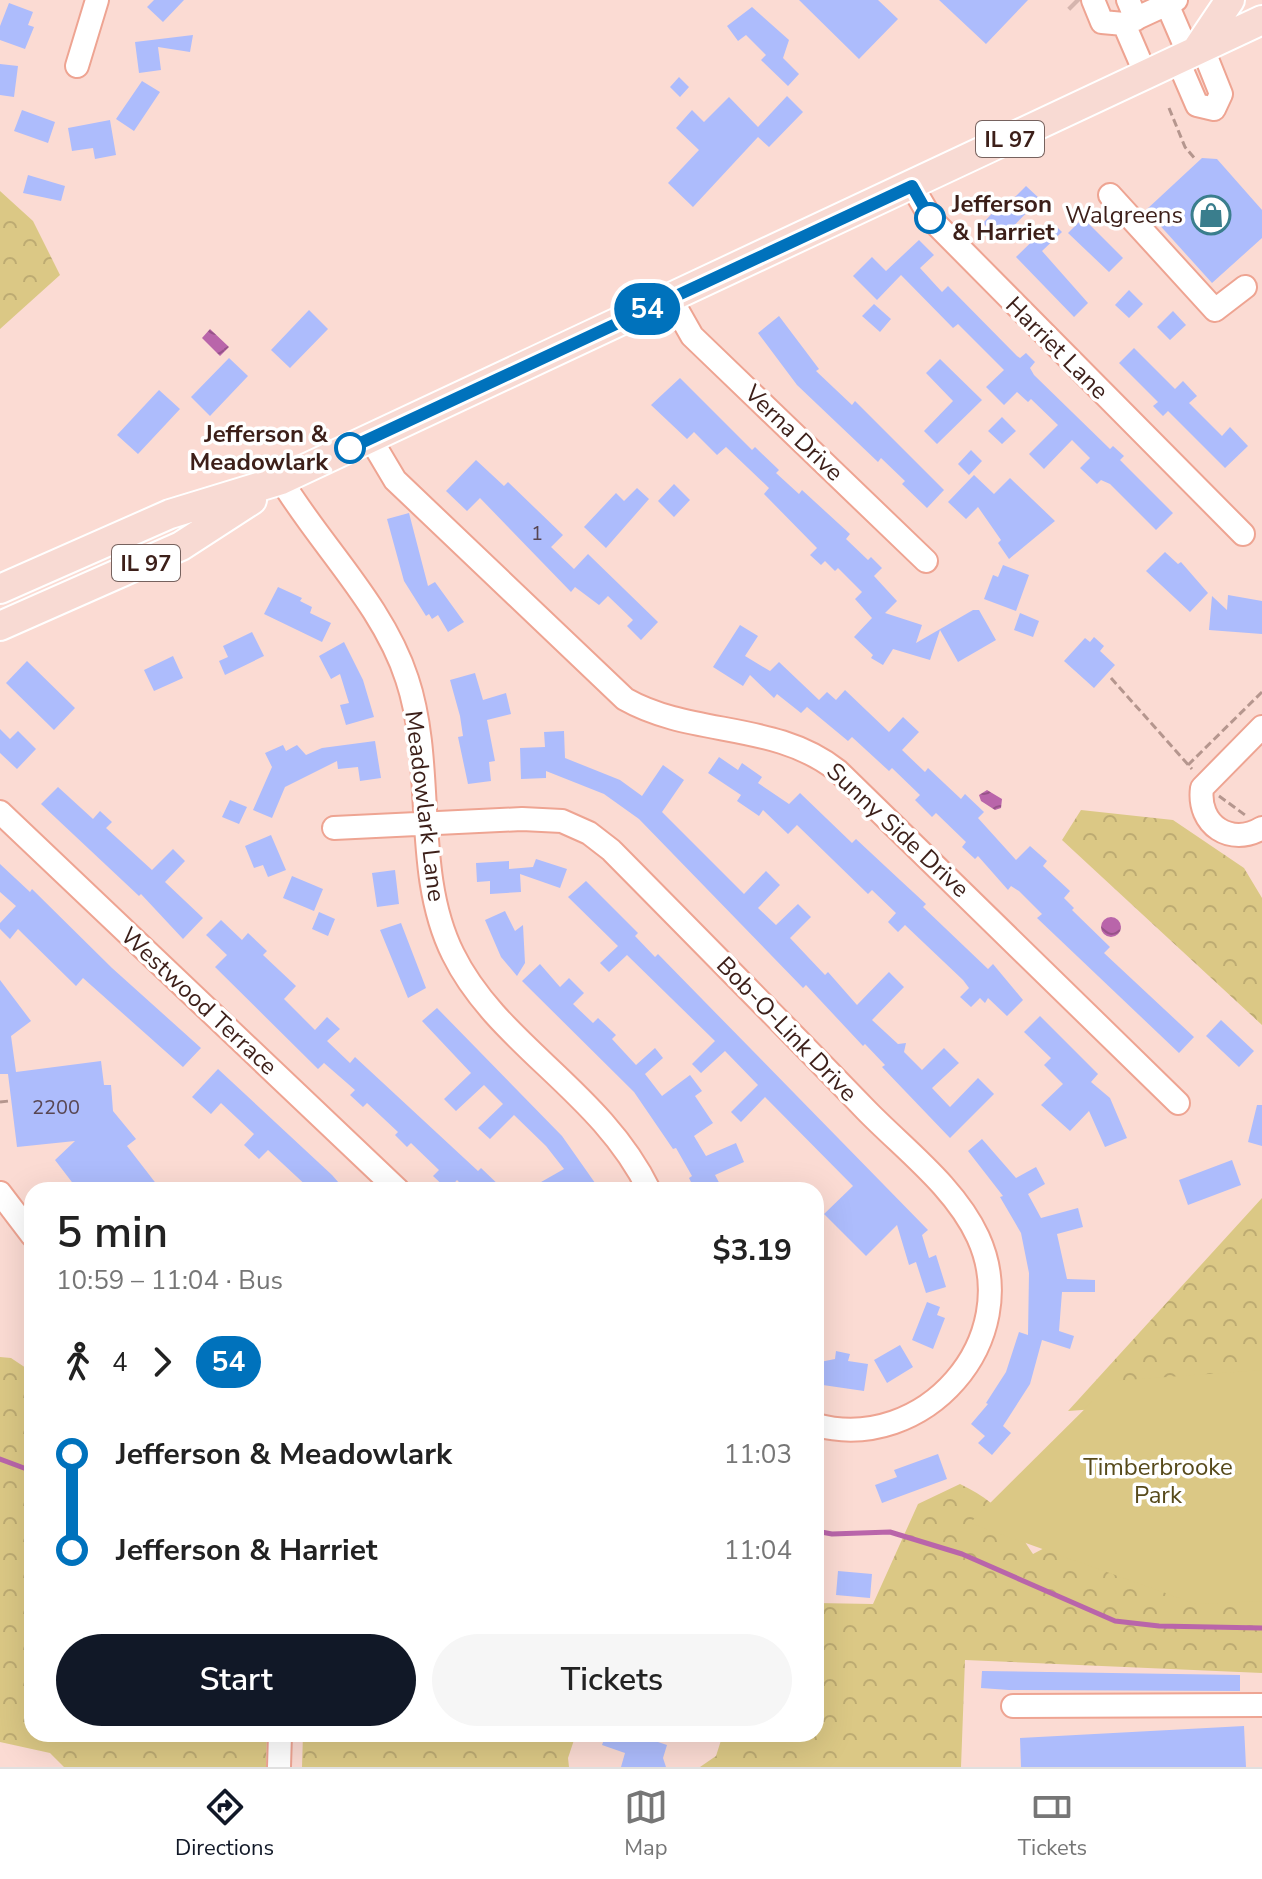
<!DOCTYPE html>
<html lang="en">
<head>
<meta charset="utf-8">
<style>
  :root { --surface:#fff; --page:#f6f6f6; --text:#222; --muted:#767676; --line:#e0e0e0; --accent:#111827 }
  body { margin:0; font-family:"Nunito Sans",sans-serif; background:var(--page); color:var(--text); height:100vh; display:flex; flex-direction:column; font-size:30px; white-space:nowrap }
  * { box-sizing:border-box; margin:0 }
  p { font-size:26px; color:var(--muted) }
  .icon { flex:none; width:44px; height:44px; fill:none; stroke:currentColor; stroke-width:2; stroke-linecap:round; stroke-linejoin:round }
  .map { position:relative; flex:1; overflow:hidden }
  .panel { position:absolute; left:24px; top:1182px; width:800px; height:560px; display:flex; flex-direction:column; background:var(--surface); border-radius:24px; box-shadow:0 8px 32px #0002 }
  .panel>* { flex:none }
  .badge { padding:0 16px; border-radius:26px; font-size:28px; line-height:52px }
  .map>.badge { position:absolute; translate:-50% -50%; box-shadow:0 0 0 4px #fff }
  .legs { display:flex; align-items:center; gap:12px; height:88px; padding:0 32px; font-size:26px }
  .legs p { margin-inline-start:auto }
  .head { display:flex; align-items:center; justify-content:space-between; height:136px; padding:0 32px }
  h1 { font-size:44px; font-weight:600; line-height:60px }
  .action { display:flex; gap:16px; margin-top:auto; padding:16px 32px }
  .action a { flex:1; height:92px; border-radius:48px; background:var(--accent); color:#fff; font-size:32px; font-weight:600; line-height:92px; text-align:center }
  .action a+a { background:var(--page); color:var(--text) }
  ul { padding:0 32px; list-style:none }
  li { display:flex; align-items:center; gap:28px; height:96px; font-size:30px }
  li i { display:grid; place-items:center; width:12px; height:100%; margin:0 10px; background:currentColor }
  li i::after { content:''; width:20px; height:20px; margin:-10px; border:6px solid; border-radius:50%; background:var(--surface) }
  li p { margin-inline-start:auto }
  li:first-child i { background:linear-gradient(#0000 50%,currentColor 0) }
  li:last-child i { background:linear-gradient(currentColor 50%,#0000 0) }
  .tabs { display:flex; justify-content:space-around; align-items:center; height:112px; border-top:2px solid var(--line); background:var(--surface); font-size:22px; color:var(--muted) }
  .tabs a { display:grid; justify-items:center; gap:4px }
  .tabs .selected { color:var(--accent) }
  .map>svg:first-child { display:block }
  .forest { fill:url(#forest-crowns) }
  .green { fill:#dbc885 }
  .water { fill:url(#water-waves) }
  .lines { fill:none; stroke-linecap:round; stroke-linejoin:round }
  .stream { stroke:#b965aa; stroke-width:5 }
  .building { fill:#adbcfc }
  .minor-tunnel { stroke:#d5b5ae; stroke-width:22; stroke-dasharray:22 11; stroke-linecap:butt }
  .minor-casing { stroke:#eea492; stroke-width:26 }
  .major-casing { stroke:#fff; stroke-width:32 }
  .path { stroke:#b5968e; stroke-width:3; stroke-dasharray:8 4; stroke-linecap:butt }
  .minor { stroke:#fff; stroke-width:22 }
  .major { stroke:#f8dad3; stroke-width:28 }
  .line-1-casing { stroke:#fff; stroke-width:18 }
  .line-1 { stroke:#0072bc; stroke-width:12 }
  .stop-1-dot { fill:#fff; stroke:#0072bc; stroke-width:4 }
  .labels { text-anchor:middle; stroke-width:7; stroke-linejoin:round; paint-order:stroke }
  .number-label { font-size:20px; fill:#584652 }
  .shield { fill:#fff; stroke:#76625e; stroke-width:2 }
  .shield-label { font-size:22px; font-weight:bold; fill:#3c1f19 }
  .stop-label { font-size:24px; font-weight:bold; fill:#3c1f19; stroke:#fff; text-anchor:start }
  .poi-label { font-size:24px; fill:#3c1f19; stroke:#fff; text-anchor:end }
  .street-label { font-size:24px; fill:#3c1f19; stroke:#fff }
  .park-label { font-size:24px; fill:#574a1b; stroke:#fff }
</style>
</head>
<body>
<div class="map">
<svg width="1262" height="1767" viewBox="0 0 1262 1767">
  <defs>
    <pattern id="forest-crowns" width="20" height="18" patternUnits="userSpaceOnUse" patternTransform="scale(2)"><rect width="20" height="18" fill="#dbc885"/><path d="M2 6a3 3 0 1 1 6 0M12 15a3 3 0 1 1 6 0" fill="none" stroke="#bdab72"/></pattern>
    <pattern id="water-waves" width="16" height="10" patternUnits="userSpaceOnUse" patternTransform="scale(2)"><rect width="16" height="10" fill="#b965aa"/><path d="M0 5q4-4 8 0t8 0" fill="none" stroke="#98538a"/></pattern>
  </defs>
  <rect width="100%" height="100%" fill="#fbdbd3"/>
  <path class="forest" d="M0,191l33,30 27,54 -60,54z
    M1081,810l92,10 71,48 18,30v127l-200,-185z
    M1262,1198v199l-194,14z
    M0,1357l11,1 21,14v362h235l-1,33h-202l-14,-14 -50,-11z
    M960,1484c36,17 52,37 73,70l53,-28 176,20v127l-297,-13 -4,107h-261l16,-11 7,-22h93v-131l57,1 45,-100z
    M303,1734h273l-8,24 1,9h-267z"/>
  <path class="green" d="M1262,1370v231l-66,3 -226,-81 143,-142z"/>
  <path class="water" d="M210,329l19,18 -9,9 -18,-18z
    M987,790l15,9 -1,9 -6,2 -14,-9 -2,-6z
    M1101 927a10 10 0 1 1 20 0a10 10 0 1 1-20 0Z"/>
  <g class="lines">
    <path class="stream" d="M0,1459l32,12
      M816,1531l16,3 58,-2 72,22 153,67 44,5 103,2"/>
  </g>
  <path class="building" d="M154,0h30l-21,22 -16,-15z
    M799,0h79l20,19 -39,40z
    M939,0h89l-42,44z
    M9,3l24,9 -5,13 6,2 -9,22 -25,-9v-14z
    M752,7l37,33 -6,18 16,16 -11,12 -27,-26 5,-5 -20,-20 -8,6 -11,-15z
    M193,35l-3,17 -32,-5 3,23 -22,3 -4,-31z
    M0,64l18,2 -4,31 -14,-2z
    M679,77l10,10 -9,10 -10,-10z
    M142,81l18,11 -26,39 -18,-12z
    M787,96l16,16 -34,35 -11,-10 -65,70 -25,-24 31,-33 -23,-22 16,-18 12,12 25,-25 29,30z
    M22,110l33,12 -7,21 -34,-12z
    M110,120l6,35 -21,4 -2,-11 -21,3 -4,-23z
    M1202,158l15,1 45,51v28l-50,45 -66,-73z
    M28,175l37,11 -4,15 -38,-8z
    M1026,186l14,13 -40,41 -17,-17 15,-16 4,3z
    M1083,218l40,40 -14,14 -41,-39z
    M1052,222l10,10 -20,19 46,52 -14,14 -58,-60z
    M919,240l15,15 -14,13 22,24 6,-6 69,70 3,2 6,-5 9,9 -5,6 4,7 76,74 3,-3 11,10 -4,4 53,53 -17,17 -46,-46 -9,-4 -4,4 -17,-16 10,-10 -18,-18 -28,29 -15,-15 29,-29 -27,-26 -3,3 -11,-10 -13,13 -18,-18 18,-17 -46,-46 -5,4 -52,-53 -24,25 -24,-24 19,-19 14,14z
    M1129,290l14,14 -14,14 -14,-13z
    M874,304l17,15 -11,13 -18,-16z
    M309,310l19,19 -38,39 -19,-18z
    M1173,311l13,14 -16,15 -13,-13z
    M779,316l40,53 -3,2 36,34 3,-4 89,89 -17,18 -25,-24 3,-3 -24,-23 -3,4 -81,-77 -39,-52z
    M1134,348l41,41 8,-8 14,15 -8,7 33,33 8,-9 18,19 -23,22 -57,-57 -5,5 -10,-10 5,-4 -39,-39z
    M229,358l19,18 -38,40 -19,-19z
    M940,359l42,41 -45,44 -13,-13 29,-30 -27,-28z
    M680,378l72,72 3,-3 24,23 -3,3 23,21 3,-4 48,44 -4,5 22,21 3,-3 11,11 -8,8 23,25 -12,12 37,12 -6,18 57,-33h6l17,30 -38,22 -18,-32 -10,30 -37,-11 -10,16 -12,-7 2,-3 -19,-18 18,-19 -17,-19 7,-7 -24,-24 -3,3 -10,-10 -4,4 -11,-10 7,-7 -53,-54 5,-6 -43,-41 -9,8 -23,-23 -7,7 -36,-34z
    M159,390l21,19 -42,45 -21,-19z
    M1002,417l14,14 -14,13 -14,-13z
    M971,450l11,11 -13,14 -11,-11z
    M476,460l28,26 4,-4 55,53 -12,12 23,22 14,-15 70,68 -17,18 -14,-14 6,-6 -25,-24 -9,9 -24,-18 -4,5 -91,-94 -13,13 -21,-20z
    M974,475l20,19 16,-16 45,43 -46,38 -11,-16 3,-3 -23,-33 -12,12 -18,-17z
    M674,484l16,16 -16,17 -16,-16z
    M637,488l12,11 -43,49 -22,-21 32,-34 8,8z
    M409,513l19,73 7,-4 29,40 -16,10 -10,-17 -6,4 -3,-5 -3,2 -22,-35 -17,-62z
    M1165,552l13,12 3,-2 27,31 -18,19 -44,-41z
    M1003,565l26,10 -13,36 -32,-12 9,-24 5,2z
    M278,587l24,11 -2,3 12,6 -2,6 21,10 -9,19 -58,-28z
    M1228,595l34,6v33l-53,-4 3,-34 15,14z
    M1020,613l19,8 -6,16 -19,-7z
    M740,625l18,11 -13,20 25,15 9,-9 40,38 8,-8 9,8 9,-10 44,42 14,-15 16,15 -17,18 23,22 3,-4 33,31 4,-5 19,18 -6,6 38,42 14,-14 17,15 -4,5 27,25 -6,7 10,10 -2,2 38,37 -6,6 90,84 -15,16 -142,-135 5,-4 -23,-23 -8,-5 -3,4 -30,-34 -3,3 -13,-12 4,-5 -30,-29 -4,4 -17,-17 5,-5 -28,-27 -3,3 -37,-34 -4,4 -41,-34 -6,6 -24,-19 -3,4 -24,-23 -7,11 -30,-19z
    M252,632l12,24 -39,19 -6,-14 9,-4 -5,-11z
    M1094,637l10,9 -4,5 15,14 -21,23 -30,-27 21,-23 5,4z
    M344,642l19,38 11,37 -28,8 -6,-20 9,-2 -9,-29 -9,5 -12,-23z
    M173,656l10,22 -29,13 -10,-21z
    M27,661l48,47 -21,22 -48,-47z
    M475,673l8,27 23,-7 5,21 -24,6 8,41 -6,1 2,19 -23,3 -10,-47 5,-1 -3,-20 -10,-36z
    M0,729l10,10 8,-8 18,18 -19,20 -17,-16z
    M564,731l1,27 55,22 22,16 21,-31 21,15 -22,32 82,82 22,-23 14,14 -22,23 18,17 22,-21 13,13 -21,21 35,37 3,-3 29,33 32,-33 15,15 -32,33 26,24 8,-1 -2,9 18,18 22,-22 15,15 -27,25 18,19 28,-29 16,16 -44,44 -68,-71 3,-2 -20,-21 -2,2 -57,-61 -3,3 -164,-169 -35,-25 -58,-23v7l-25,1 -1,-31 25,-1 -1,-15z
    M375,741l6,37 -21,3 -2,-14 -20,2 -1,-8 -52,26 -13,31 -19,-8 19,-43 -7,-14 18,-8 3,6 11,-6 9,10 16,-7z
    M719,757l19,13 4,-7 20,14 -4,6 31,21 11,-11 52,50 4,-4 44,41 26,24 -3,3 65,62 5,-5 30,36 -16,16 -19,-18 -3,5 -5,-5 -9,9 -11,-10 9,-9 -6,-8 -58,-55 -7,7 -10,-10 8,-9 -24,-23 -4,4 -71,-69 -9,9 -25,-24 -4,6 -22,-15 4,-6 -33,-22z
    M58,787l35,32 7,-8 12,11 -6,6 46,42 21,-21 12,12 -20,21 38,36 -20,21 -42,-45 -2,2 -98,-92z
    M230,800l17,7 -8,17 -17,-7z
    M271,835l15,35 -18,7 -5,-12 -9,3 -9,-22z
    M536,859l31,10 -7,19 -40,-14 1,18 -31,2v-13l-13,1 -1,-19 33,-2v8l24,-2z
    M0,864l30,28 2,-3 80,79 89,80 -18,19 -100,-89 -7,8 -58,-57 -8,10 -10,-10v-6l16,-17 -16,-14z
    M395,870l4,34 -22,3 -5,-34z
    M292,876l31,13 -9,22 -31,-13z
    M586,881l52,52 -3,3 20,21 3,-3 270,276 -6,5 7,23 7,-3 10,32 -20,6 -10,-31 -7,3 -12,-40 -31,31 -42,-42 29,-28 -88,-89 -24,25 -10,-10 27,-27 -33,-34 -24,22 -9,-9 23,-23 -88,-86 -18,17 -9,-9 18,-17 -50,-49z
    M505,911l10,20 8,-6 2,38 -8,13 -16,-19 -16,-37z
    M319,912l16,7 -7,17 -16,-7z
    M221,920l21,20 6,-7 19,18 -4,4 33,31 -12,13 31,31 12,-13 13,12 -13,12 23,22 5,-6 123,114 3,-3 23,22h-37l-10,-10 -9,10 -15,-14 6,-6 -28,-27 -4,4 -12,-12 3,-3 -31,-29 -4,4 -13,-12 5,-5 -31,-27 -6,6 -103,-102 12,-12 -21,-20z
    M401,923l25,65 -18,10 -28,-68z
    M540,964l20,23 9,-9 15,15 -11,11 20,19 5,-5 18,17 -4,4 24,26 19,-17 8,10 -18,16 17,22 28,-21 12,16 -7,5 18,27 -19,13 12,20 30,-13 8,19 -29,13 8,15h-28l-6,-12 3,-2 -16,-28 -3,1 -39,-57 -112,-111z
    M0,980l31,41 -20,15 5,36 85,-11 3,24h7l2,26 23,28 -9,7 34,44h-83l-23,-30 20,-19 -58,6 -9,-73h-8z
    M437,1008l125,128 38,54h-73l37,-21 -18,-23 -32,-31 -24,24 -12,-11 25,-24 -19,-19 -28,26 -12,-12 27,-26 -49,-52z
    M1040,1016l58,58 -7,8 19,16 17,40 -22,9 -16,-36 -19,20 -29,-26 22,-21 -19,-19 7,-7 -27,-26z
    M1221,1020l33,31 -15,16 -33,-31z
    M218,1069l114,106 13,15h-34l-43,-40 -9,9 -15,-14 10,-11 -33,-31 -10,11 -19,-17z
    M1257,1105h5v41l-14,-4z
    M982,1139l34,39 20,-11 9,17 -17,10 13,24 37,-10 5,19 -26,7 10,45 28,1v12h-33l-3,39 15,5 -4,13 -28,-9 -12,44 -27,42 8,7 -19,22 -14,-12 7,-7 -14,-12 17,-20 -2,-1 20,-31 13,-40 9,3 1,-62 -8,-40 -21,-36 3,-1 -35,-45z
    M1232,1160l9,25 -53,20 -9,-25z
    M927,1302l13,5 -3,8 8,3 -12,31 -21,-9z
    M900,1345l13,22 -26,16 -13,-23z
    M836,1351l14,3 -2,7 20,3 -4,27 -48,-7 4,-22 15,-3z
    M938,1454l9,25 -65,24 -7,-18 22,-8 -3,-7z
    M838,1571l34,3 -2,24 -34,-3z
    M982,1671l258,4v16l-231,-1 -28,-2z
    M1244,1726l2,41h-225l-1,-29z
    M606,1734h51l-2,7 12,4 -4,13 3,9h-45l4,-14 -23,-8z"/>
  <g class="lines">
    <path class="minor-tunnel" d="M1075,0l3,3"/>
    <g class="minor-casing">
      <path id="minor" d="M1093,0l9,22 22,2 52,-24
        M1128,0l8,19
        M1167,4l22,51
        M1124,24l22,51
        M1178,61l19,44 17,4 7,-15 -18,-45
        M77,66l20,-66
        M912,186l20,34 311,314
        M1110,195l105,115 30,-23
        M671,299l21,37 234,225
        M370,438l25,42 230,219c67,38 150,22 213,72l340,332
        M281,480c40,66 102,125 126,199 29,87 5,193 46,275 44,90 148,137 196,236
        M1262,727l-60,61c-5,37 29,59 60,40
        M0,812l398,378
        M334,828l188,-9 40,2 27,12 22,17c85,86 171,173 255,260 38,39 89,77 112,127 47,103 -54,217 -162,188
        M0,1193l32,42
        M1013,1706l249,-1
        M279,1767l1,-33"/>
    </g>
    <g class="major-casing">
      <path id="major" d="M1197,49l33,-49
        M0,589l170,-75 111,-34 981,-460
        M0,626l181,-80 71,-46"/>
    </g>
    <path class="path" d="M1169,108l16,39 11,13
      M1111,678l81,91
      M1188,765l74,-73
      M1219,796l26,19
      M0,1102l9,-1"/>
    <use href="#minor" class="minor"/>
    <use href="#major" class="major"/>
  </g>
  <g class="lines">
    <g class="line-1-casing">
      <path id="line-1" d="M350,448l562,-262 18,32"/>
    </g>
    <use href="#line-1" class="line-1"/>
  </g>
  <defs>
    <g id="shop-ring" transform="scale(2)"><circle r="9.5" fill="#fff" stroke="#3a7e8d" stroke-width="1.5"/><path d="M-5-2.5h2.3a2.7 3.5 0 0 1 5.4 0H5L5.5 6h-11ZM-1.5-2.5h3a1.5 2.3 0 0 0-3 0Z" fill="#3a7e8d"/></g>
  </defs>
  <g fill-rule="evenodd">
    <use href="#shop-ring" x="1211" y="215"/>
  </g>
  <g class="stop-1-dot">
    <circle cx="930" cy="218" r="14"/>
    <circle cx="350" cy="448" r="14"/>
  </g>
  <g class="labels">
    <g class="number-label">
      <text x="537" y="540">1</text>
      <text x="56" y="1114">2200</text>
    </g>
    <g class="shield">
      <rect x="976" y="121" width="68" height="36" rx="6"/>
      <rect x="112" y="545" width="68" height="36" rx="6"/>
    </g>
    <g class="shield-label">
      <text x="1010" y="147">IL 97</text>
      <text x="146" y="571">IL 97</text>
    </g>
    <g class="stop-label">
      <text x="952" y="212">Jefferson<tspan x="952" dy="28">&amp; Harriet</tspan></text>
      <text x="328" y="442" text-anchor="end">Jefferson &amp;<tspan x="328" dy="28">Meadowlark</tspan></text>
    </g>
    <g class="poi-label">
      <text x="1183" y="223">Walgreens</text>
    </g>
    <g class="street-label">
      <text transform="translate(1057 348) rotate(45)" y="8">Harriet Lane</text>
      <text transform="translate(794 433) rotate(44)" y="8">Verna Drive</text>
      <text transform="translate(425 806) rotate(83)" y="8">Meadowlark Lane</text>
      <text transform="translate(898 830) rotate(43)" y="8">Sunny Side Drive</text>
      <text transform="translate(199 1001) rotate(43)" y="8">Westwood Terrace</text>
      <text transform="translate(787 1029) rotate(46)" y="8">Bob-O-Link Drive</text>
    </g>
    <g class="park-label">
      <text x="1158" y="1475">Timberbrooke<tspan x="1158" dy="28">Park</tspan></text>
    </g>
  </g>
</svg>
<b class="badge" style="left:647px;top:309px;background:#0072bc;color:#fff">54</b>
<section class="panel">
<div class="head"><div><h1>5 min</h1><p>10:59 – 11:04 · Bus</p></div><b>$3.19</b></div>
<div class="legs"><svg class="icon" aria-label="walk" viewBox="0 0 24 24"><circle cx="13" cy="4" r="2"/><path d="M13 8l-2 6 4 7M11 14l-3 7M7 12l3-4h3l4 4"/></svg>4<svg class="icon" aria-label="forward" viewBox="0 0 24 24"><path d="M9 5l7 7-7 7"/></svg><b class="badge" style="background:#0072bc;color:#fff">54</b></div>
<ul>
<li><i style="color:#0072bc"></i><b>Jefferson &amp; Meadowlark</b><p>11:03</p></li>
<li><i style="color:#0072bc"></i><b>Jefferson &amp; Harriet</b><p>11:04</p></li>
</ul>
<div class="action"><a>Start</a><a>Tickets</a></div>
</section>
</div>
<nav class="tabs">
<a class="selected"><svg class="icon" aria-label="directions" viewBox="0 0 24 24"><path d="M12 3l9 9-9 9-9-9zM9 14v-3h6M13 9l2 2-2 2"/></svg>Directions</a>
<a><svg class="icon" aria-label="map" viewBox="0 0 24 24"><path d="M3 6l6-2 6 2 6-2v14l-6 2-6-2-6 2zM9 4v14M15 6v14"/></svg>Map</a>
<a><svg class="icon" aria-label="tickets" viewBox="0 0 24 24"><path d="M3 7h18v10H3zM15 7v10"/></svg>Tickets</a>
</nav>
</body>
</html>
